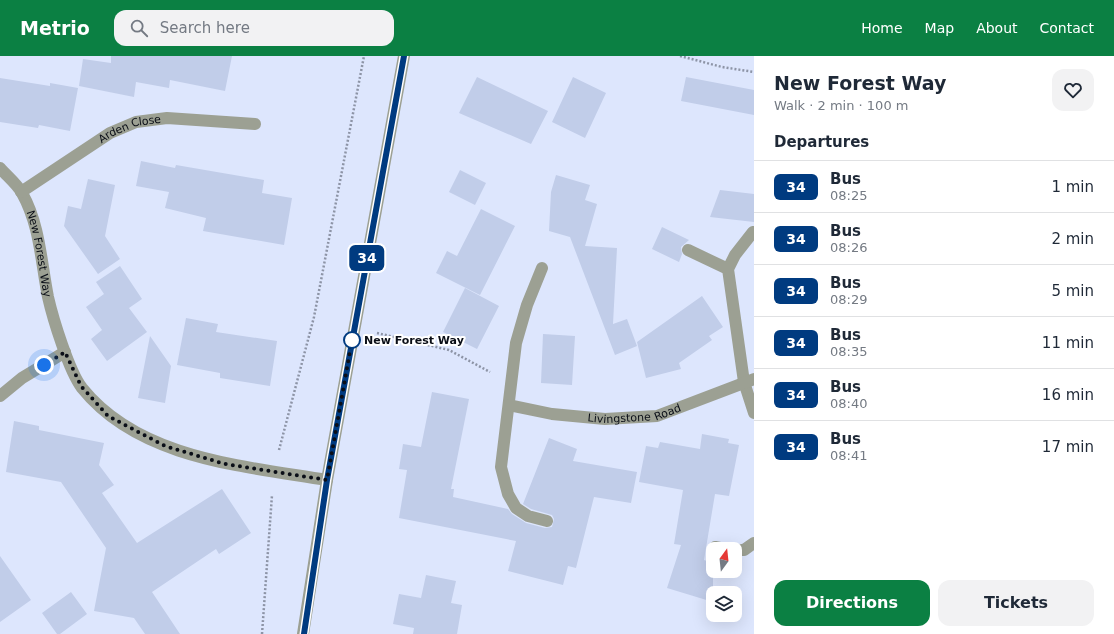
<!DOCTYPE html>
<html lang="en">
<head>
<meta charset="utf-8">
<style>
  :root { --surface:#fff; --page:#f2f2f3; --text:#1f2937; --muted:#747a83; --line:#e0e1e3; --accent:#0b8043 }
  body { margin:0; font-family:"DejaVu Sans",sans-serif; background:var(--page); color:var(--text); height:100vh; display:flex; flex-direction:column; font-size:15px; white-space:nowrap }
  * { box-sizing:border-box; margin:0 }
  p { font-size:13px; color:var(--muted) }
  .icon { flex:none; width:22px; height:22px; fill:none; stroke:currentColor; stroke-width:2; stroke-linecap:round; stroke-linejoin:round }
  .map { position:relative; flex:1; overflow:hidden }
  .drawer { display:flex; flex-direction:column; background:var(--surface); width:360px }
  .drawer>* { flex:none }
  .badge { padding:0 8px; border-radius:6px; font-size:14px; line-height:26px }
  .needle { width:26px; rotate:15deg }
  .buttons { position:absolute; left:706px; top:486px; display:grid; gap:8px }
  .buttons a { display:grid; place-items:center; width:36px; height:36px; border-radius:8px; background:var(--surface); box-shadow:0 4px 16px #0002; font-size:20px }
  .you { position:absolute; width:20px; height:20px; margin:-10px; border:3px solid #fff; border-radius:50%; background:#1a73e8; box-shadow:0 0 0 6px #1a73e833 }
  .map>.badge { position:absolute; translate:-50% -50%; box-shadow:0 0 0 2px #fff }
  h2 { padding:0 20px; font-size:15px; line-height:36px }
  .round { display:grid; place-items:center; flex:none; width:42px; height:42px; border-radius:12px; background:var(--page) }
  .headline { display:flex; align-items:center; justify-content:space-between; height:68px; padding:0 20px }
  h1 { font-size:19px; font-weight:800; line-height:30px }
  .action { display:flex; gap:8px; margin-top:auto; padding:8px 20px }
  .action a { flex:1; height:46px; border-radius:12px; background:var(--accent); color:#fff; font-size:16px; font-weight:800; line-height:46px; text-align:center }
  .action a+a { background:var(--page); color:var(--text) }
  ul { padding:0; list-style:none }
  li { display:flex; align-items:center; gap:12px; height:52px; padding:0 20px; border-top:1px solid var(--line) }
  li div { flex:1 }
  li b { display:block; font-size:15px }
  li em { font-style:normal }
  li .badge { min-width:44px; font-weight:700; text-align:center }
  header { display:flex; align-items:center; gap:24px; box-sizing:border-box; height:56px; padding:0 20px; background:var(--accent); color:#fff }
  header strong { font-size:19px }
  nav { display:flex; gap:22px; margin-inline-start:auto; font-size:14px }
  .search { width:280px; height:36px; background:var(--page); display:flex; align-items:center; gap:10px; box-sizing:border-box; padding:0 14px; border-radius:12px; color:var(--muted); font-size:15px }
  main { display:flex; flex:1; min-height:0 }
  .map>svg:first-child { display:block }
  .building { fill:#c1cde9 }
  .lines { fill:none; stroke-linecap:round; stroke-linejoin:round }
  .path { stroke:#8d94a6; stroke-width:2.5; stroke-dasharray:2 2; stroke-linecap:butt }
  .service { stroke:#9ca093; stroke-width:12 }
  .minor { stroke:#9ca093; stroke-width:12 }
  .tertiary { stroke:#9ca093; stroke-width:12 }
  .line-casing { stroke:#fff; stroke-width:9 }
  .line { stroke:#003b80; stroke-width:6 }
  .walk { stroke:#0a0e17; stroke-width:4; stroke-dasharray:0 7.2 }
  .stop-dot { fill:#fff; stroke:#003b80; stroke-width:2 }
  .labels { text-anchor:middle; stroke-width:4; stroke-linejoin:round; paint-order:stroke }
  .street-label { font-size:11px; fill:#0a0e17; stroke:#fff }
  .stop-label { font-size:11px; font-weight:bold; fill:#0a0e17; stroke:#fff; text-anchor:start }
</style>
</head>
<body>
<header>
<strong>Metrio</strong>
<div class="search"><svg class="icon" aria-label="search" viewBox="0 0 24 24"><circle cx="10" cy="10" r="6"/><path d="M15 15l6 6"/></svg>Search here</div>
<nav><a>Home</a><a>Map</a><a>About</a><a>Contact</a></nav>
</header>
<main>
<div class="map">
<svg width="754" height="578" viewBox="0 0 754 578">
  <rect width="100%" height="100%" fill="#dde6fd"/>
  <path class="building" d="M111,0h121l-7,35 -55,-11 -1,8 -33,-6 -2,15 -55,-11 4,-27 28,4z
    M477,21l71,34 -17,33 -72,-31z
    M573,21l33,16 -21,45 -33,-16z
    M686,21l68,13v25l-73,-14z
    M0,22l50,8v-3l28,5 -8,43 -31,-6 -1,3 -38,-6z
    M141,105l34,7 1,-3 88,15 -2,13 30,5 -8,47 -81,-14 3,-13 -41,-10 4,-16 -33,-6z
    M460,114l26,13 -11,22 -26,-13z
    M556,119l34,10 -5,15 12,4 -12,42 32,2 -4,76 14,-5 10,27 -22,9 -45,-118 -21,-6 2,-39z
    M88,123l27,6 -10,51 15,23 -22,15 -34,-48 4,-20 13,3z
    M720,134l34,4v28l-44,-5z
    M481,153l34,17 -35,69 -44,-22 11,-22 10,5z
    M662,171l27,13 -8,7 1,7 -3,8 -27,-13z
    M120,210l22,33 -13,9 18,24 -40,29 -16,-22 11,-9 -16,-23 18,-13 -8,-12z
    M465,232l34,18 -22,43 -34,-17z
    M702,240l21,31 -14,9 3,4 -33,23 2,6 -35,9 -9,-36z
    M186,262l32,6 -2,8 61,9 -7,45 -50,-8v-5l-43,-8z
    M543,278l32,2 -3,49 -31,-2z
    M150,280l21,30 -6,37 -27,-5z
    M432,336l37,7 -18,90h3l-1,8 55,12 4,5 14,9 19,5 7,-1 2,-8 -2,-4 -21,-6 -8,-5 26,-66 28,11 -4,12 64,11 -6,31 -37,-6 -18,71 -8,-2 -5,19 -55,-14 8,-30 -117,-23 8,-48 -8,-1 4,-25 18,3z
    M14,365l25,5v4l65,13 -5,22 15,20 -12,8 35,50 85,-54 29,44 -32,21 -3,-5 -64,43 28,42h-35l-11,-16 -40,-7 12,-63 -45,-66 -55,-10z
    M702,378l27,5 -1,4 11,2 -10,51 -14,-2 -11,66 9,3v39l-46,-14 14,-43 -7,-1 9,-54 -44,-8 7,-36 12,2 2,-6 40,7z
    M0,500l31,44 -31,22z
    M426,519l30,6 -5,22 11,2 -5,29h-44l1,-6 -21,-4 6,-30 22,4z
    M71,536l16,22 -27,20h-3l-15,-21z"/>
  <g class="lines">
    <path class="path" d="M680,0l42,11 32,5
      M377,277l72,17 41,22
      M279,394l35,-133 50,-261
      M262,578l10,-139"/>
    <path class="service" d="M753,176l-18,23 -7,14 16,113 10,31
      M688,194l40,19
      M542,212l-15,37 -11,38 -15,124 7,27 8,14 12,8 19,5
      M715,491l10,2
      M735,494h9l10,-7"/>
    <g class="minor">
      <path id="s1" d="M0,112c7,8 17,16 22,25 18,32 19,69 26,104 5,22 21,74 34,91 57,71 161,78 245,92"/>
      <path id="s2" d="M21,136l89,-59 26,-11 31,-4 88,6"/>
      <path d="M0,340l22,-18 43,-26"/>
      <path id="s3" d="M509,349l43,9 53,5 52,-3 97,-37"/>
    </g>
    <path class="tertiary" d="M303,578l24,-154 77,-424"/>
  </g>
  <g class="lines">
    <g class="line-casing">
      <path id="line" d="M304,578l23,-154 77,-424"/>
    </g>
    <use href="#line" class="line"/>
    <path class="walk" d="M44,309l21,-13 16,34 27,30 57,30 60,18 102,16 25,-140"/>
  </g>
  <circle class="stop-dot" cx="352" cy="284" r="8"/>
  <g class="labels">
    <g class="street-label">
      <text dy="4" stroke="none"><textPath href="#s2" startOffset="127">Arden Close</textPath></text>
      <text dy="4" stroke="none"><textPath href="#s1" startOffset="97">New Forest Way</textPath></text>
      <text dy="4" stroke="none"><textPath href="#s3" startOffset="127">Livingstone Road</textPath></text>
    </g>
    <g class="stop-label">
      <text x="364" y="288">New Forest Way</text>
    </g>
  </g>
</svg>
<div class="buttons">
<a><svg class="needle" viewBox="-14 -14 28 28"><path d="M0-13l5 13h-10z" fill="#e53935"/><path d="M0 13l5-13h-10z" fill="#747a83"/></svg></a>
<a><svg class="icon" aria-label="layers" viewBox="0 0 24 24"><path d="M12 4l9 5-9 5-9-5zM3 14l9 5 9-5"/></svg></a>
</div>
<div class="you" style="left:44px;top:309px"></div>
<b class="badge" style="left:367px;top:202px;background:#003b80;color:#fff">34</b>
</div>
<section class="drawer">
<div class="headline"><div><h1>New Forest Way</h1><p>Walk · 2 min · 100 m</p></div><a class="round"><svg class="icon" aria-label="heart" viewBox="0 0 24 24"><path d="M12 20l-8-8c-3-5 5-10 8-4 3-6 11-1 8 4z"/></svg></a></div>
<h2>Departures</h2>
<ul>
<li><span class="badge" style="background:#003b80;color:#fff">34</span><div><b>Bus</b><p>08:25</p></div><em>1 min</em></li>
<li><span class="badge" style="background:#003b80;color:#fff">34</span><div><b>Bus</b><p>08:26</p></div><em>2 min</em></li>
<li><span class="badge" style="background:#003b80;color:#fff">34</span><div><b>Bus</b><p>08:29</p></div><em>5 min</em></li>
<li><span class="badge" style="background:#003b80;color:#fff">34</span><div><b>Bus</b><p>08:35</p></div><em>11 min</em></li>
<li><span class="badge" style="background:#003b80;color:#fff">34</span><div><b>Bus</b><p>08:40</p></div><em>16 min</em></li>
<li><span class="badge" style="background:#003b80;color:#fff">34</span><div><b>Bus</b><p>08:41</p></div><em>17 min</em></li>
</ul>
<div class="action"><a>Directions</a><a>Tickets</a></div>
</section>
</main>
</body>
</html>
